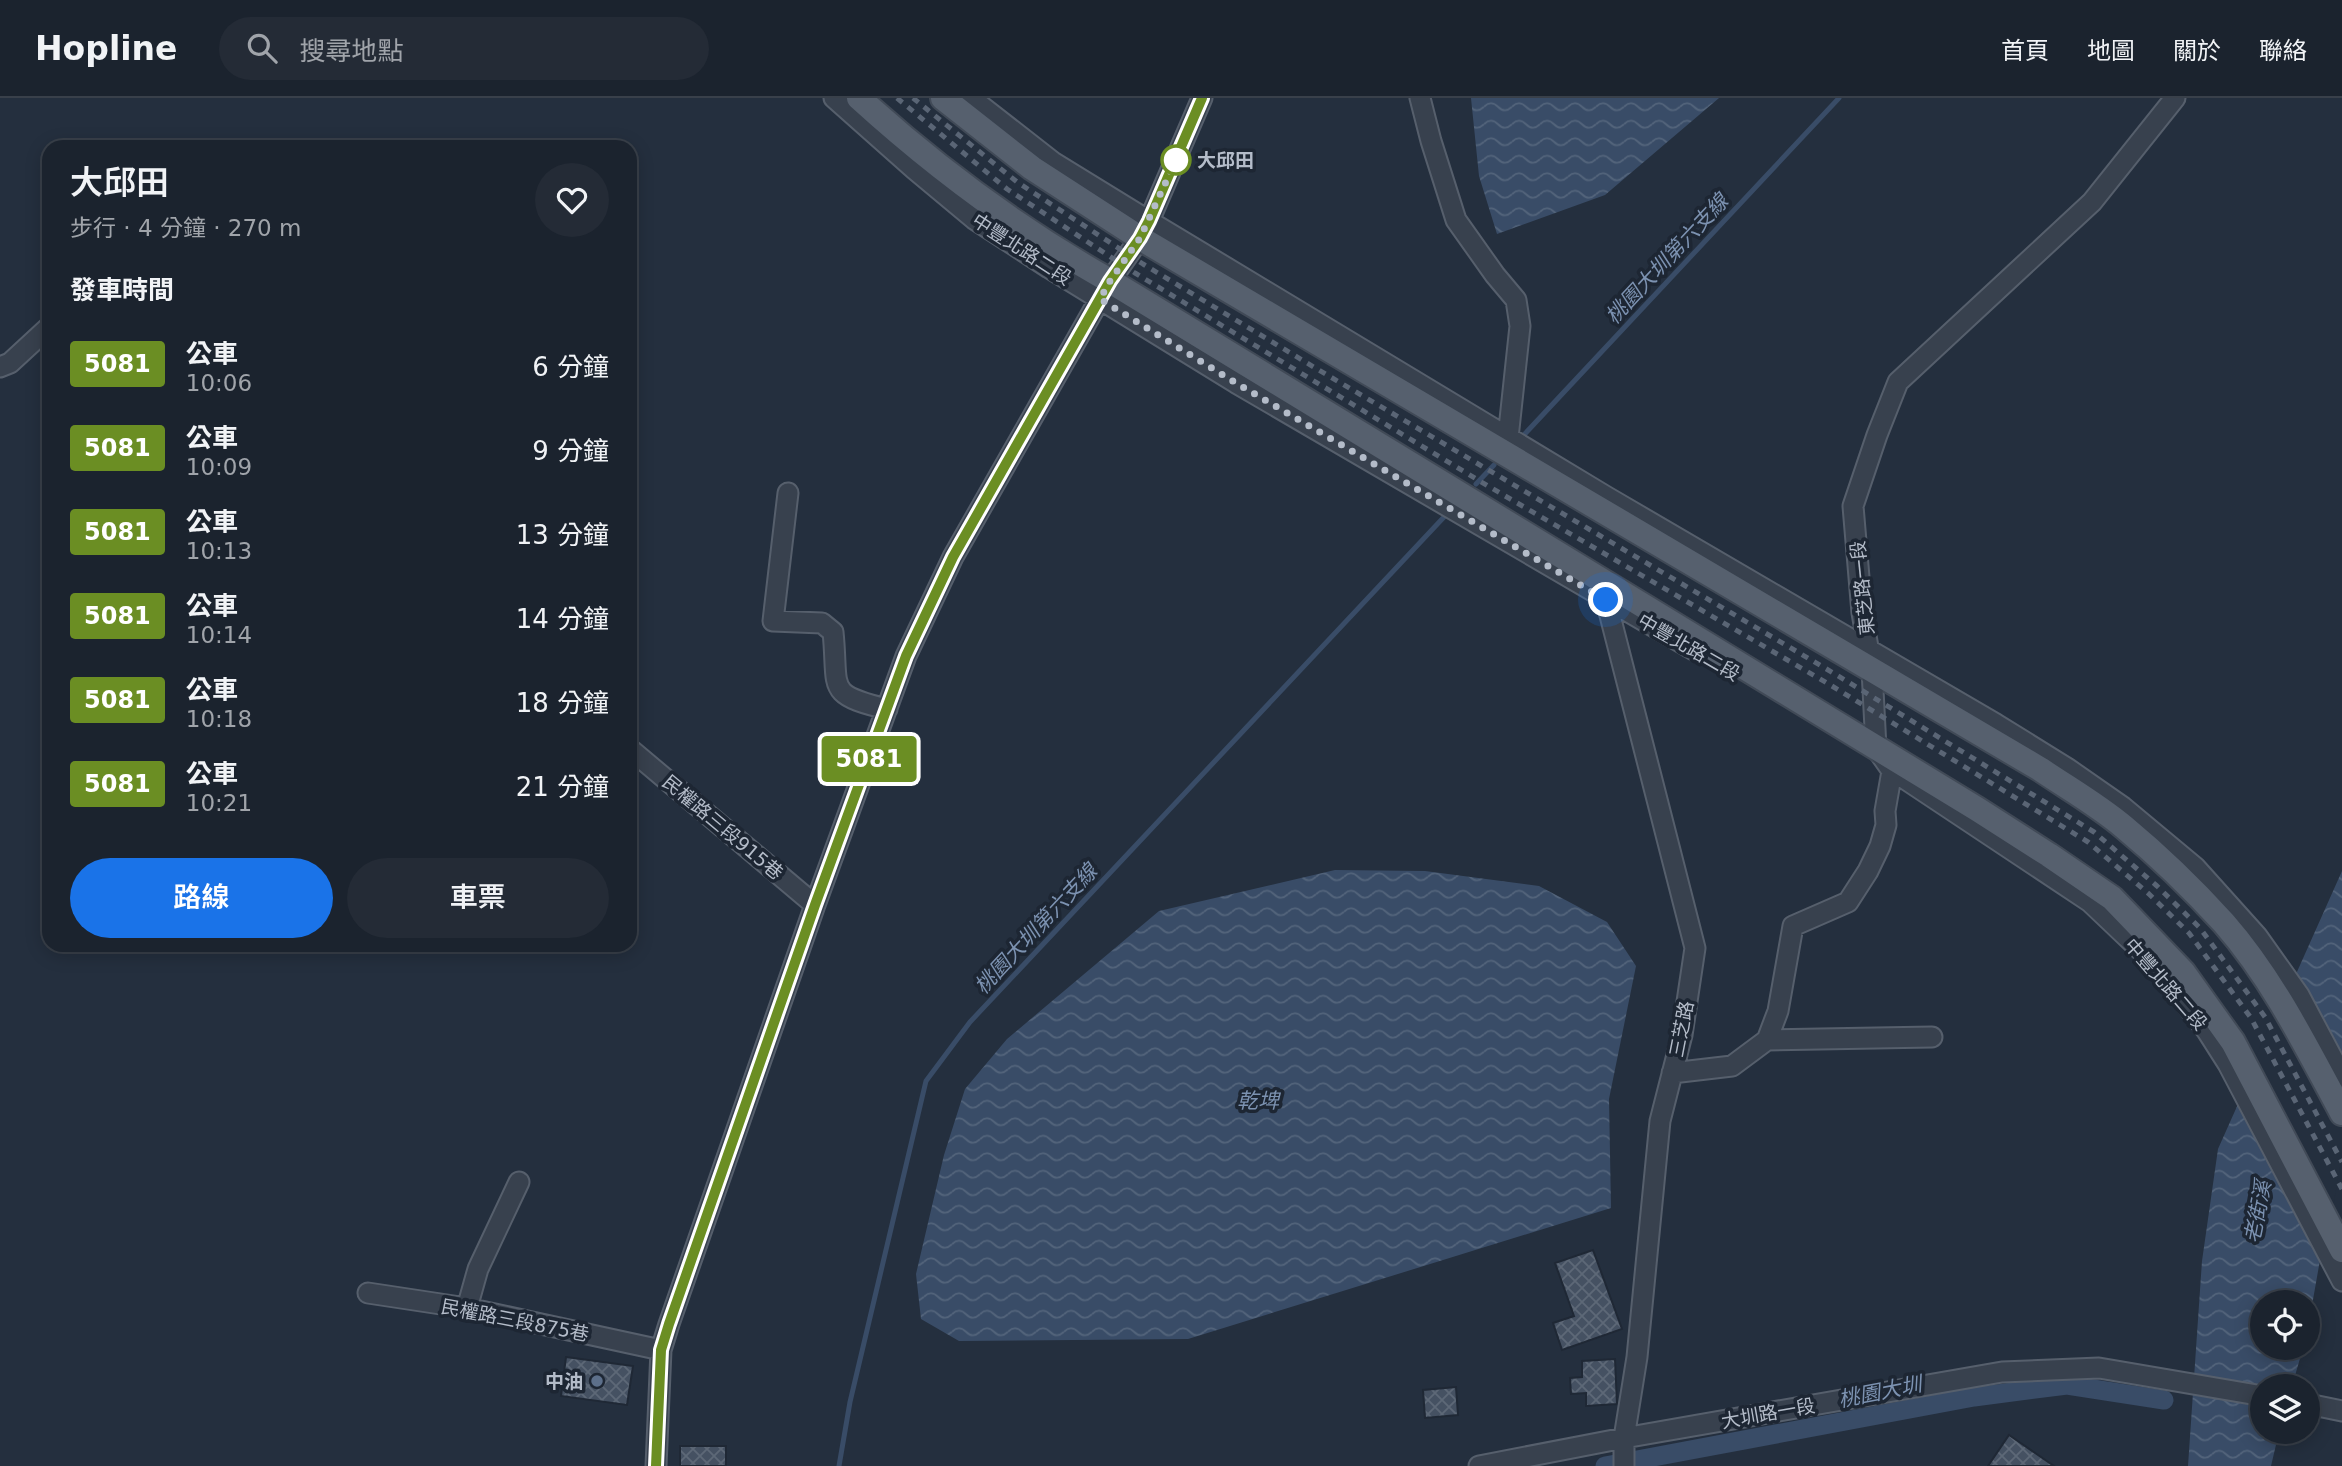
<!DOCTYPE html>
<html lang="zh-TW">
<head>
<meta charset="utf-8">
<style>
  :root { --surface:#1b232e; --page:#242b36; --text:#f1f3f6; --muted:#a0a4aa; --line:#39404a; --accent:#1a73e8 }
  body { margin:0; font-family:"DejaVu Sans","Noto Sans TC",sans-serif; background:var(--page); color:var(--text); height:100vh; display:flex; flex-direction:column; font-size:26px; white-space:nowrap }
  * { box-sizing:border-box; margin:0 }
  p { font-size:23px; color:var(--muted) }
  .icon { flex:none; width:38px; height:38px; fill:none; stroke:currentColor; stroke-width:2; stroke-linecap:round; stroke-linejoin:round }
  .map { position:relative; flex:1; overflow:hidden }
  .sheet { position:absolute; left:42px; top:42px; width:595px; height:812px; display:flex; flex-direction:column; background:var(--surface); border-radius:21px; box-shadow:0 4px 18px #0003,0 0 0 2px var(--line) }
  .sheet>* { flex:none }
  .badge { padding:0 14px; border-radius:5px; font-size:24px; line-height:46px }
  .fabs { position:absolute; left:2250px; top:1192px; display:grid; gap:14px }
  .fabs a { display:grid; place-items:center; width:70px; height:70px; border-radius:50%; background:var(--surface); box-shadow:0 4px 18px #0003,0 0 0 2px var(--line); font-size:35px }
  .you { position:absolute; width:35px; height:35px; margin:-18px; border:5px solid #fff; border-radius:50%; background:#1a73e8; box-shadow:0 0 0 10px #1a73e833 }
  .map>.badge { position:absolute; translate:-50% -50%; box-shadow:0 0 0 4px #fff }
  h2 { padding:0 28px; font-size:26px; line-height:63px }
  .round { display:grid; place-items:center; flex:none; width:74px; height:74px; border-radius:37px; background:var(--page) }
  .headline { display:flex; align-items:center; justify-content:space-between; height:119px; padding:0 28px }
  h1 { font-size:33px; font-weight:600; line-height:52px }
  .primary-button { display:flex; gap:14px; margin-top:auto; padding:14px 28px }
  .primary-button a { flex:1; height:80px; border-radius:42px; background:var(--accent); color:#fff; font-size:28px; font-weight:600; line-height:80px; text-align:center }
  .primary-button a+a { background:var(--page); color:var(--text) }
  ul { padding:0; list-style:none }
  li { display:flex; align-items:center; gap:21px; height:84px; padding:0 28px }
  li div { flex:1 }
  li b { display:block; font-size:26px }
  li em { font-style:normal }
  li .badge { min-width:77px; font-weight:700; text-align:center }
  header { display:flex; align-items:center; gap:42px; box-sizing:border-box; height:98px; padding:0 35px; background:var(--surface); border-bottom:2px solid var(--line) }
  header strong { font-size:33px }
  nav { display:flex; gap:38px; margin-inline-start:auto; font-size:24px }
  .search { width:490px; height:63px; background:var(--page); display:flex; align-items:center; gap:18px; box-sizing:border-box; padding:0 24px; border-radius:38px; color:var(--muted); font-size:26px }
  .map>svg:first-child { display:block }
  .water { fill:url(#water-waves) }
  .pier { fill:#242f3e }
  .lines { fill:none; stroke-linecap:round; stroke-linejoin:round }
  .stream { stroke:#394c67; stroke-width:5 }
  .canal { stroke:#394c67; stroke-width:19 }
  .building { fill:url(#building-cross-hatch); stroke:#1f2835; stroke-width:2 }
  .minor-casing { stroke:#565f6c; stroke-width:23 }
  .major-casing { stroke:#414a57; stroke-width:28 }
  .minor { stroke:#38414e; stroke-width:19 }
  .major { stroke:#56606e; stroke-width:24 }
  .rail { stroke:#5a6575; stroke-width:5; stroke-dasharray:7 7; stroke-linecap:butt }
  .line-casing { stroke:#fff; stroke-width:16 }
  .line { stroke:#6b8e23; stroke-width:10 }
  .walk { stroke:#b4bcc9; stroke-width:7; stroke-dasharray:0 12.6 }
  .stop-dot { fill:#fff; stroke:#6b8e23; stroke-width:3.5 }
  .service-dot { fill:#5c6f8a; stroke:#1d2633; stroke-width:2.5 }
  .labels { text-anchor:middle; stroke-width:7; stroke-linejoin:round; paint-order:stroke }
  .stop-label { font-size:19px; font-weight:bold; fill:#b4bcc9; stroke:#1d2633; text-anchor:start }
  .street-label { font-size:19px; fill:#b4bcc9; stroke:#1d2633 }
  .poi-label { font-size:19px; font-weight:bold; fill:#b4bcc9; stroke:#1d2633; text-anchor:end }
  .water-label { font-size:21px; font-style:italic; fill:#7c92b1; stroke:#1d2633 }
</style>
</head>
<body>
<header>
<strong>Hopline</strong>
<div class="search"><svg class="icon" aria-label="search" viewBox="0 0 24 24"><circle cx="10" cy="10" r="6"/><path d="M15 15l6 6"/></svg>搜尋地點</div>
<nav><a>首頁</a><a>地圖</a><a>關於</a><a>聯絡</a></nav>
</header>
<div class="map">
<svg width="2342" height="1368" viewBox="0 0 2342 1368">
  <defs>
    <pattern id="water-waves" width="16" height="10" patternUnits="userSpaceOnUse" patternTransform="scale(1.75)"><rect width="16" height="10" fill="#394c67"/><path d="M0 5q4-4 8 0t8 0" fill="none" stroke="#53647b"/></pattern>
    <pattern id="building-cross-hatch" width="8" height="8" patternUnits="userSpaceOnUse" patternTransform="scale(1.75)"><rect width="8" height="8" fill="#455162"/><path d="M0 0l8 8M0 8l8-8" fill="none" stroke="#5d6877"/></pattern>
  </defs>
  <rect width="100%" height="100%" fill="#242f3e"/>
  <path class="water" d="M1471,0h248l-114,97 -108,39 -18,-58z
    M1335,772l90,1 114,15 68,36 29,44 -27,133 2,109 -423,131 -229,2 -38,-22 -5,-45 28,-119 21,-66 42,-50 152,-128z
    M2342,773v264l-34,193v-26h-45v46h40l-11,38h-29v46h16l-8,34h-83l14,-205 16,-112z"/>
  <path class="pier" d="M2292,876l50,85v97l-19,108 -86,-165z"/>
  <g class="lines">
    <path class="stream" d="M1520,341l319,-341
      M1476,386l18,-19
      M839,1368l11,-64 76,-321 44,-59 474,-505"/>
    <path class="canal" d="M1605,1368l369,-69 93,-12 97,15"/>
  </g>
  <path class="building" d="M1593,1152l29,79 -60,21 -9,-27 21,-7 -19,-53z
    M566,1259l67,9 -6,39 -66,-9z
    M1615,1261l2,45 -31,2v-13l-15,1 -1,-16 12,-1v-16z
    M1456,1289l2,28 -33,3 -2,-28z
    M2009,1337l45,31h-66z
    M680,1348h46v20h-46z"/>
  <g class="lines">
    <g class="minor-casing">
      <path id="minor" d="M834,0l80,71 60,50 75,49 187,115 458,267
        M971,0l82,64 96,59 458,276 389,227 71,44 56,39 72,60 62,69 42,59 43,81
        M1420,0l11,43 25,79 39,55 21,25 4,26 -12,112
        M0,269l10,-4 39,-36
        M788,395l-15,128 49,2 11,9c6,57 -9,62 54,77
        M1606,502l89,348 -13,87 -22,86 -23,236 -13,81v28
        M630,651l185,156
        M1893,673l197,131 61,58 56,71 21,33 114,217
        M1767,942l165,-3
        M1672,975l60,-7 35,-26 11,-29 15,-85 55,-24 20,-31 12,-25 6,-21 -1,-14 7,-40 -16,-23 -4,-78 -10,-57 -9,-107 24,-71 21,-53 194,-180 83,-104
        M368,1195l99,15 194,42
        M467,1210l11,-39 41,-87
        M2308,1306l34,7
        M656,1368l5,-116 8,-26 146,-419 91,-249 47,-99 157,-276 30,-43 9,-17 53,-123
        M1479,1368l145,-28 378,-66 97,-4 164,28"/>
    </g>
    <g class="major-casing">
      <path id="major" d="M859,0c78,71 159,131 251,183l867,528 72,46 63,43 71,74 50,70 109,208
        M943,0l89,70 108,70 900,531c28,19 58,36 84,58 35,29 69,62 100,96 49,56 83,125 118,190"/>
    </g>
    <use href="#minor" class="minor"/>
    <use href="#major" class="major"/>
    <path class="rail" d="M897,0l110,91 128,84 353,213 339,197 261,159 61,52 40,39 62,85 91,171
      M913,0l104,84 126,82 174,105 518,305 259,158 63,54 43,42 65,89 77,145"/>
  </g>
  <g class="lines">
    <g class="line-casing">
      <path id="line" d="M656,1368l5,-116 8,-26 146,-419 91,-249 47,-99 157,-276 30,-43 9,-17 53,-123"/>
    </g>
    <use href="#line" class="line"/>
    <path class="walk" d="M1176,62l-36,78 -30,43 -10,18 136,84 370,217"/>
  </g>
  <circle class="stop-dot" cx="1176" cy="62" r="14"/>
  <circle class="service-dot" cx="597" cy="1283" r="7"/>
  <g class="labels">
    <g class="stop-label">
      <text x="1197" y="69">大邱田</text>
    </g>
    <g class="street-label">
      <text transform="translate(1022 151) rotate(33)" y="7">中豐北路二段</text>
      <text transform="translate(1862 490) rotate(-96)" y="7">東芝路一段</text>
      <text transform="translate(1689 549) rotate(30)" y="7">中豐北路二段</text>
      <text transform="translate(723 729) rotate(40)" y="7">民權路三段915巷</text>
      <text transform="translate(2166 886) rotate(49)" y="7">中豐北路二段</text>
      <text transform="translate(1681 931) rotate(-79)" y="7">三芝路</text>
      <text transform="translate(515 1222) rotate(11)" y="7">民權路三段875巷</text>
      <text transform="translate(1768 1315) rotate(-10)" y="7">大圳路一段</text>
    </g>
    <g class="poi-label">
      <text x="583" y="1290">中油</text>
    </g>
    <g class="water-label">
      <text transform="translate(1667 161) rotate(-47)" y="7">桃園大圳第六支線</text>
      <text transform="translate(1036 831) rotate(-47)" y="7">桃園大圳第六支線</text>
      <text x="1258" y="1010">乾埤</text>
      <text transform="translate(2258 1114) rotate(-79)" y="7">老街溪</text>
      <text transform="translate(1880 1294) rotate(-11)" y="7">桃園大圳</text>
    </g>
  </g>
</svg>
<div class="fabs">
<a><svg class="icon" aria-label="locate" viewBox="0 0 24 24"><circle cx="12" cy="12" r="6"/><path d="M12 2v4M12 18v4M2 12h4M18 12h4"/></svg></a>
<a><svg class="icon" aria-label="layers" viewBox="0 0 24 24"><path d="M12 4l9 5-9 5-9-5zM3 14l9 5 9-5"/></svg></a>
</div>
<div class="you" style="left:1606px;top:502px"></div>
<b class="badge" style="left:869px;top:661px;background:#6b8e23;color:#fff">5081</b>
<section class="sheet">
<div class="headline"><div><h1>大邱田</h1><p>步行 · 4 分鐘 · 270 m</p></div><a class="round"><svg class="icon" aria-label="heart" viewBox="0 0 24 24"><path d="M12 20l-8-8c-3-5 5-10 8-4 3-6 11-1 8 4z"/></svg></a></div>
<h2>發車時間</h2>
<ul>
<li><span class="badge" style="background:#6b8e23;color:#fff">5081</span><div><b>公車</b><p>10:06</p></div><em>6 分鐘</em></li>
<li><span class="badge" style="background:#6b8e23;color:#fff">5081</span><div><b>公車</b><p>10:09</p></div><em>9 分鐘</em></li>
<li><span class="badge" style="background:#6b8e23;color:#fff">5081</span><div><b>公車</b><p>10:13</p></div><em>13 分鐘</em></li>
<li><span class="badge" style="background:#6b8e23;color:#fff">5081</span><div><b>公車</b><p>10:14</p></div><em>14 分鐘</em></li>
<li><span class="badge" style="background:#6b8e23;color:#fff">5081</span><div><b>公車</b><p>10:18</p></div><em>18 分鐘</em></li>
<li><span class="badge" style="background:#6b8e23;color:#fff">5081</span><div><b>公車</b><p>10:21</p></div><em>21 分鐘</em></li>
</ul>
<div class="primary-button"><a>路線</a><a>車票</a></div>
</section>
</div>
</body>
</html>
